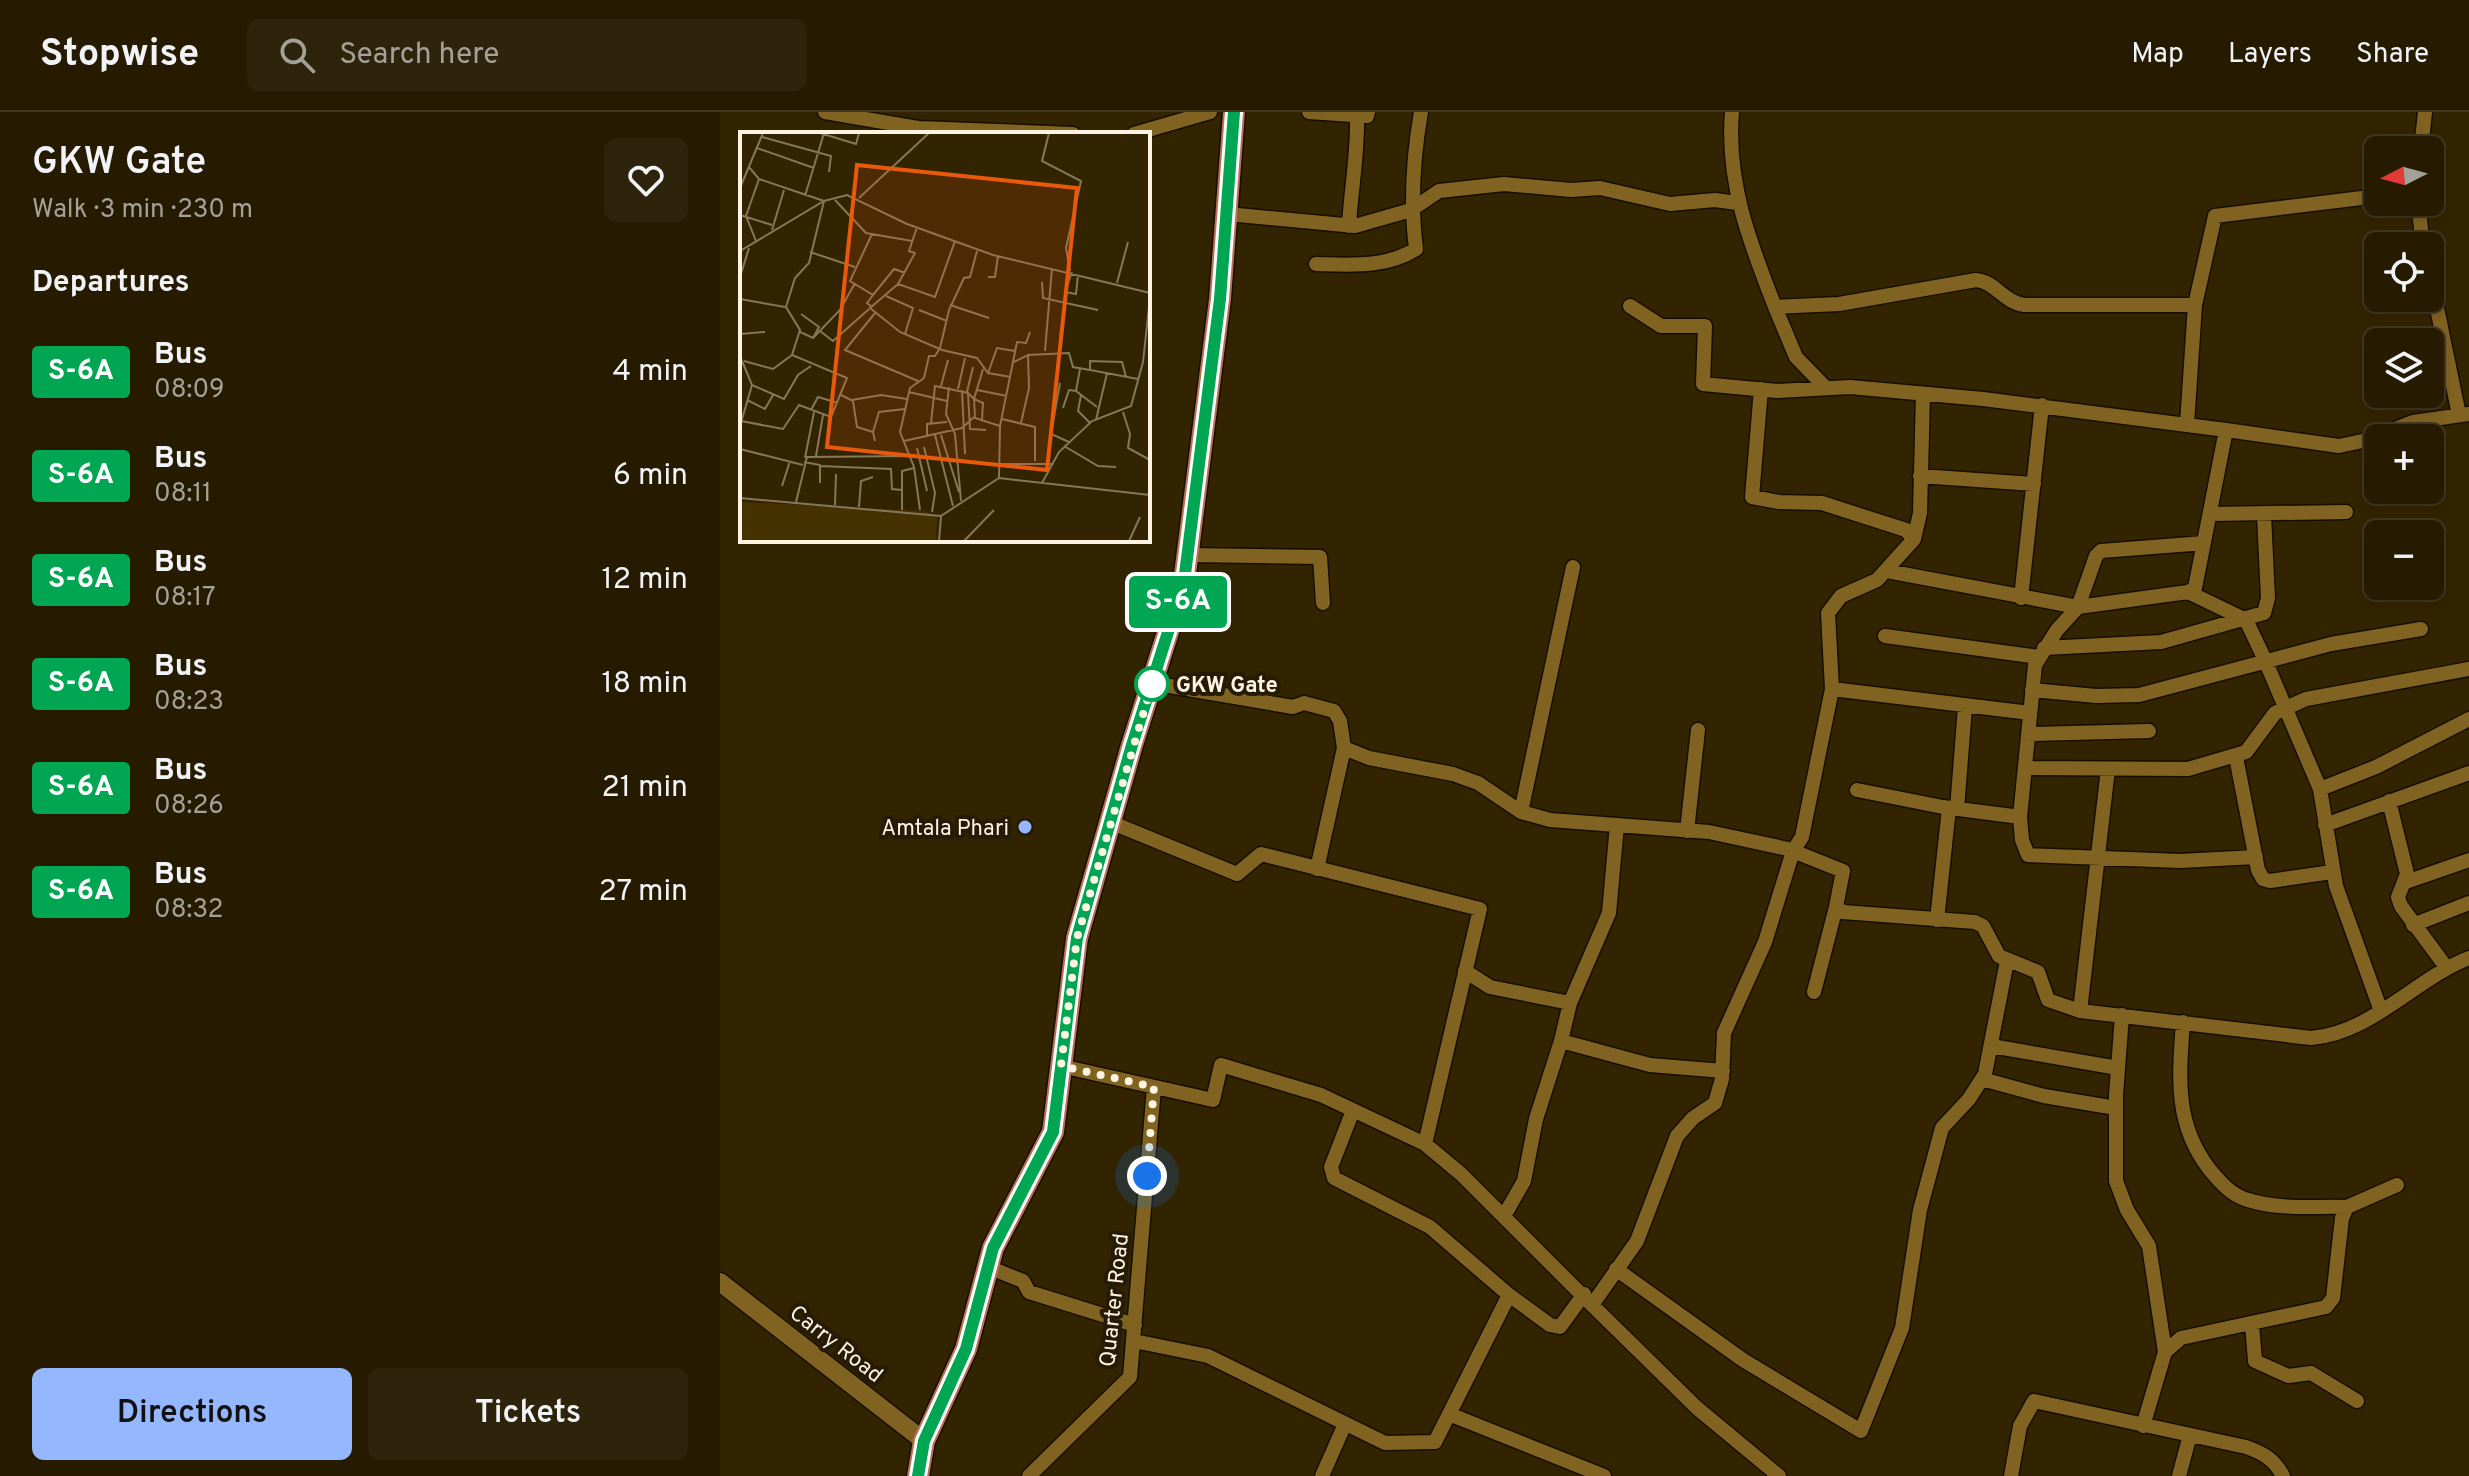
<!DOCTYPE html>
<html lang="en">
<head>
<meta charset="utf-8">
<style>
  :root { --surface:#261b01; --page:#2e240b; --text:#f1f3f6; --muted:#a4a199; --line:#423923; --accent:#94b7fd }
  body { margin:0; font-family:Overpass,sans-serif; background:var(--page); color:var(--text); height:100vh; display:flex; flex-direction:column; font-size:30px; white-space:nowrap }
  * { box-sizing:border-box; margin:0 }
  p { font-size:26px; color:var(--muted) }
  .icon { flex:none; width:44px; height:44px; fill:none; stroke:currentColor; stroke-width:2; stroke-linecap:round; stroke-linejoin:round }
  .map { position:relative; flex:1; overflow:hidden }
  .sheet { display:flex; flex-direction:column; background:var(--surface); width:720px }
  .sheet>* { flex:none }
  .badge { padding:0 16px; border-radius:6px; font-size:28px; line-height:52px }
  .needle { width:52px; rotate:264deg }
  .tools { position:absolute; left:1644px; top:24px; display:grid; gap:16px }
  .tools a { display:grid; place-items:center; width:80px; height:80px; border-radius:12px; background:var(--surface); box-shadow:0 4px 12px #0003,0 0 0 2px var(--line); font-size:40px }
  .you { position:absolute; width:40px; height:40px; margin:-20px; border:6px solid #fff; border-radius:50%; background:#1a73e8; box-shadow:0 0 0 12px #1a73e833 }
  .map>.badge { position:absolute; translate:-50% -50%; box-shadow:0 0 0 4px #fff }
  h2 { padding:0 32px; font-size:30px; line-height:72px }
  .round { display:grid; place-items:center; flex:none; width:84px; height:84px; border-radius:12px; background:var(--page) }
  .head { display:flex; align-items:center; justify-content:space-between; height:136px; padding:0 32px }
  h1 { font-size:38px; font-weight:600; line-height:60px }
  .button { display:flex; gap:16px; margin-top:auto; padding:16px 32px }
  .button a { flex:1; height:92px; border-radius:12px; background:var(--accent); color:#111; font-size:32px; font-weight:600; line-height:92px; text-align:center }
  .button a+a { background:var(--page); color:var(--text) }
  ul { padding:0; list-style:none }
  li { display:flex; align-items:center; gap:24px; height:104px; padding:0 32px }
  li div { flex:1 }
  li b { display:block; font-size:30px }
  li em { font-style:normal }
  li .badge { min-width:88px; font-weight:700; text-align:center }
  header { display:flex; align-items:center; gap:48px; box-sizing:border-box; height:112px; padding:0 40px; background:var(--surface); border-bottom:2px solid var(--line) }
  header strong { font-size:38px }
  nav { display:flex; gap:44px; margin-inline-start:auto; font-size:28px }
  .search { width:560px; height:72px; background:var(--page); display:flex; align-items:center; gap:20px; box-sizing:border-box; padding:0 28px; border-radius:12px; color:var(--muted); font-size:30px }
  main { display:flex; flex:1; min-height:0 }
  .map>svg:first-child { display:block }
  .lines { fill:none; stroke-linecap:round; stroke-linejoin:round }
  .street-casing { stroke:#170e00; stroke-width:17 }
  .secondary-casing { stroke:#170e00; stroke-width:21 }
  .primary-casing { stroke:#170e00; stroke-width:25 }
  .street { stroke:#816321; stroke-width:14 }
  .secondary { stroke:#816321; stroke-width:18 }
  .primary { stroke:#b87053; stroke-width:22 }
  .line-casing { stroke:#fff; stroke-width:18 }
  .line { stroke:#00a651; stroke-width:12 }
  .walk { stroke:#fef4e1; stroke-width:8; stroke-dasharray:0 14.4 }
  .stop-dot { fill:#fff; stroke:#00a651; stroke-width:4 }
  .poi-dot { fill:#94b7fd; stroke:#251b07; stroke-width:3 }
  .labels { text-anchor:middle; stroke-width:8; stroke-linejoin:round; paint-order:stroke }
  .stop-label { font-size:22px; font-weight:bold; fill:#fef4e1; stroke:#251b07; text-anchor:start }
  .poi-label { font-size:22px; fill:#fef4e1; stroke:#251b07; text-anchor:end }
  .street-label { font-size:22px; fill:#fef4e1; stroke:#251b07 }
  .inset-road { fill:none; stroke:#84775b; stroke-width:2 }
  .view { fill:#e8590c; fill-opacity:0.15; stroke:#e8590c; stroke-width:4 }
  .inset-edge { fill:none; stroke:#fef4e1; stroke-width:4 }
</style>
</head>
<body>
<header>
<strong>Stopwise</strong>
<div class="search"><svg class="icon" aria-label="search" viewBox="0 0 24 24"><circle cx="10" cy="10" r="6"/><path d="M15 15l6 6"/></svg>Search here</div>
<nav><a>Map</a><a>Layers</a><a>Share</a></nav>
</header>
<main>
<section class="sheet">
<div class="head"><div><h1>GKW Gate</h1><p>Walk · 3 min · 230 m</p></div><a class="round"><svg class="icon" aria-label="heart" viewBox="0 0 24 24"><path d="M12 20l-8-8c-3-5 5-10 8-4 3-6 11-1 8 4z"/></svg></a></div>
<h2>Departures</h2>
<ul>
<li><span class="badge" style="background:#00a651;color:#fff">S-6A</span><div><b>Bus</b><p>08:09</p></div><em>4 min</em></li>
<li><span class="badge" style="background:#00a651;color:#fff">S-6A</span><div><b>Bus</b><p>08:11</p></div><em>6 min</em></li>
<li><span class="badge" style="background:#00a651;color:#fff">S-6A</span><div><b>Bus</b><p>08:17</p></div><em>12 min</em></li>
<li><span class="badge" style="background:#00a651;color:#fff">S-6A</span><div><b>Bus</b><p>08:23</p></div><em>18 min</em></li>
<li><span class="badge" style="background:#00a651;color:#fff">S-6A</span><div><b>Bus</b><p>08:26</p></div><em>21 min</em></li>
<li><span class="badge" style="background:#00a651;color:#fff">S-6A</span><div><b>Bus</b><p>08:32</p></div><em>27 min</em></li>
</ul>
<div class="button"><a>Directions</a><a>Tickets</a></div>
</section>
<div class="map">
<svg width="1749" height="1364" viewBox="0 0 1749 1364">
  <rect width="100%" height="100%" fill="#332401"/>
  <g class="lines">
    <g class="street-casing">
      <path id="street" d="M105,0l93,16 155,6
        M589,0l58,4 1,-4
        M1012,0c-6,70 18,131 43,195
        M414,22l76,-22
        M1701,38l4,-38
        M1698,90l5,44
        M507,102l128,12 56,-16 28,-19 65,-7 67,6 29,-2 70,16 45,-4 22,3
        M629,114c2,-37 9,-72 8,-110
        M596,152c35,1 70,4 100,-15 -6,-47 -3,-91 5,-137
        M1710,162l29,141
        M910,194l31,20h44l-2,58 74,7 73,-4 133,12 243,31
        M1106,276l-30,-31 -21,-50 64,-3 137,-24c20,2 27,22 48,25h171
        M1041,277l-9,108 27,5 43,1 84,27 8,9
        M1467,312l8,-119 20,-89 163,-20
        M1200,364l114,8
        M1490,402l136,-2
        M468,443l132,2 3,46
        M1167,459l191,36 18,-51 5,-5 103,-8
        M1468,480l58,28 19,40 55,129 16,97 45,125
        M1301,486l21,-193
        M1165,524l154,21
        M1324,536l117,-6 103,-29 4,-15 -4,-83
        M432,571l141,24 11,-4 30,8 6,10 4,27 25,10 84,16 25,9 43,29 29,8 159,12 79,17 55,22 -7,36 7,5 132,10 8,4 16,30 39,16 10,28 32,11 231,27c61,-5 104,-59 158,-80
        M1112,577l198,24
        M1312,578l64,6 43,-1 192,-51 90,-15
        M1308,622l121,-3
        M1516,645l22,113 5,9 7,2 62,-9
        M1305,656l163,1 58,-17 29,-39 31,-14 163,-30
        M1600,677l56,-22 93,-48
        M1137,678l86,17 77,10
        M1669,689l18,73 -9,23 3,9 45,61
        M1237,697l8,-102
        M801,700l52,-245
        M1605,713l144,-52
        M967,719l11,-101
        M1536,745l-76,4 -152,-6 -6,-15 -2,-23 15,-152 22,-35 21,-23 110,-15 7,-4 31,-158 113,16 28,-6 46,-18 56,-8
        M597,757l27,-121
        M1686,770l63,-22
        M1217,808l12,-112
        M1693,813l56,-22
        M745,859l25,16 80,16 -9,38
        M1094,880l22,-85
        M850,891l39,-90 8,-88
        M1360,899l28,-242
        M1402,903l-6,80v86l11,29 22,36 16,106
        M1463,910c-4,55 -9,102 27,148 11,13 21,25 38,30 31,10 67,6 99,7
        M1271,934l127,22
        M341,954l152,34 8,-35 100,30 104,49 55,-235 -219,-55 -24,20 -127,-52
        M1262,967l62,17 72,12
        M632,1001l-21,54 3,11 96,49 79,68
        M705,1032l36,30 131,131 45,-64 40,-105 16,-18 22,-15 7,-24 2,-46 41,-91 28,-91 9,-14 30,-148 -4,-76 13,-17 36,-16 37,-41 6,-26 3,-119
        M784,1104l20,-35 12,-62 25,-78 89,24 73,6
        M268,1155l35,14 6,11 106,33
        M896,1157l127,91 118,71 41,-103 18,-118 22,-82 27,-29 16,-25 22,-113
        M872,1193l105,103 82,68
        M1532,1212l3,37 33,15 23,-3 46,28
        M414,1229l74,15 177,87 50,-1 74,-147 41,30 10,2 24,-33
        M729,1302l155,62
        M1423,1314l22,-74 16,-14 145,-31 7,-9 9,-80 5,-11 50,-22
        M309,1364l101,-99 24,-290
        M602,1364l23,-52
        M1291,1364l9,-50 14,-25 212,46c17,6 28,12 37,29
        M1459,1364l11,-41"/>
    </g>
    <g class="secondary-casing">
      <path id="secondary" d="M0,1170l204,159"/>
    </g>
    <g class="primary-casing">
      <path id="primary" d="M198,1364l6,-35 42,-92 27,-101 60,-116 24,-194 55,-193 52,-163 36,-283 14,-187"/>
    </g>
    <use href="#street" class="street"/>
    <use href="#secondary" class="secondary"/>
    <use href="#primary" class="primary"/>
  </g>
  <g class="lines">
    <g class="line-casing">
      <path id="line" d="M198,1364l6,-35 42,-92 27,-101 60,-116 24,-194 55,-193 52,-163 36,-283 14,-187"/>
    </g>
    <use href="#line" class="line"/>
    <path class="walk" d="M427,1064l7,-89 -93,-21 16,-128 75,-254"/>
  </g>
  <circle class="stop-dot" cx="432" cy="572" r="16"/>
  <circle class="poi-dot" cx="305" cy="715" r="8"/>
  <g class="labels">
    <g class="stop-label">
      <text x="456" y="580">GKW Gate</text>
    </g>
    <g class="poi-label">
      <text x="289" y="723">Amtala Phari</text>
    </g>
    <g class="street-label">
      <text transform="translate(393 1188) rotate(-84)" y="8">Quarter Road</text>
      <text transform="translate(117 1231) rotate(38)" y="8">Carry Road</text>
    </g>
  </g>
  <g transform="translate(20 20)">
    <rect width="410" height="410" fill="#332401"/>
    <path d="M0,370l184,9 13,4 -1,26h-196z" fill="#463100"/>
    <path class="inset-road" d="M80,1l36,11 3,-11M309,1l-7,28 39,20 -15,67 4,23M22,5l69,19 -2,16M17,16l57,20M9,35l10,12 -13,37 10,25M0,56l23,-55M65,64l19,-63M119,66l70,-65M95,68l31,33 46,8M0,83l32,10M177,95l-8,24 6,2 -17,31 37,13 20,-56M32,98l12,-40M0,119l84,-50 23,-6 60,29 86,31 157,38M70,120l45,15M332,140l-7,20 11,2 2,-19M0,145l9,-29M248,145h7l3,-21M302,150l1,16 55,12M377,151l11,-41M158,152l-28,24 30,24 42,18 35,8 11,15 23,4M133,163l21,-26 11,4M146,164l27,12 -8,26M0,167l45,8M210,173l39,13M132,175l-5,-4 6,-8 -23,-14 22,-47M179,178l28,11M135,181l-30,37 73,31M80,199l13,10 36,-32M60,200l13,6 6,-11 -18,-13M0,202l25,-2M73,206l27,-28 15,-27M305,219l7,-83M288,223l41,-2 4,14 17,3M0,224l12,29 -12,41M4,229l29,8 19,-14M274,230l14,-7 1,33 -8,35M340,237l-4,22 21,16M248,241l9,-25 18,3M386,245l-4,-15 -32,-1v9l48,9M320,251l-9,51 18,8M12,253l32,14 14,-24 13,-9M201,254l7,-26M209,255l-3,27 9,20 6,67M218,257l7,-31M222,258l3,64M237,258l30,6M169,260l38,9M227,260l6,-25M228,261l2,36 16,1M101,263l12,6 4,26 16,5 2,9M341,263l-3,16 12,12M7,268l18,9 8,-14M112,268l29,-5 26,4M323,276l6,-18 7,1M71,278l7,-13 20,6M383,280l7,22 -2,14 22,12M262,287l33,8v34M242,288l1,-17 -9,-4 9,-30M356,288l11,-47M1,289l42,8 16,-24 32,12 16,-39 -55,-23 8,-25 -14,-23 9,-29 14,-15 15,-62 -65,-22M191,291l4,-37 33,7 6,6 1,19 25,8 -1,51M260,294l17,-84 9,1 4,-11M133,300l6,-20 26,-3M187,303v-11l20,-2M195,303l18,71M201,303l18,57M164,309l58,-13 12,-11M324,314l34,20 18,1M184,315l11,46 -3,19M177,316l10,43M0,317l63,16M76,324l7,-41M65,326l9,-46M64,330l16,3v18M259,332h53M80,334l71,3 1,20 10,1M302,351l17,-31 33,-31 39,-15 12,-44 7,-64M42,354l8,-25M0,366l201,18M56,370l11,-45 104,-1M95,373l1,-31M119,375l2,-26 12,-4M162,378v-39l12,-3M180,378l-6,-43 -14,-35 3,-13 7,-31 14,-10 5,-22h6l5,-8 9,-38 15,-32 6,-1 7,-26M199,409l2,-25 58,-38 151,17M224,409l30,-31M389,409l11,-24"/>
    <path class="view" d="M117,33l220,23 -30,282 -220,-23z"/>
    <rect width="410" height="410" class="inset-edge"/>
  </g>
</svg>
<div class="tools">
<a><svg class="needle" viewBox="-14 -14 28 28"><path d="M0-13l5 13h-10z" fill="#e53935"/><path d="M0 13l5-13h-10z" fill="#a4a199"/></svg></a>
<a><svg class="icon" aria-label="locate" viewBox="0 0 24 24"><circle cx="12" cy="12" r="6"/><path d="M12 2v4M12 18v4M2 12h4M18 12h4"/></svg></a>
<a><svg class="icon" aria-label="layers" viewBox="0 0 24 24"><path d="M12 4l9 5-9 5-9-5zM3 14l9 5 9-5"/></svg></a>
<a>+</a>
<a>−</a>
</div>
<div class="you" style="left:427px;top:1064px"></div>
<b class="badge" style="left:458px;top:490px;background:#00a651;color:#fff">S-6A</b>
</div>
</main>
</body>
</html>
